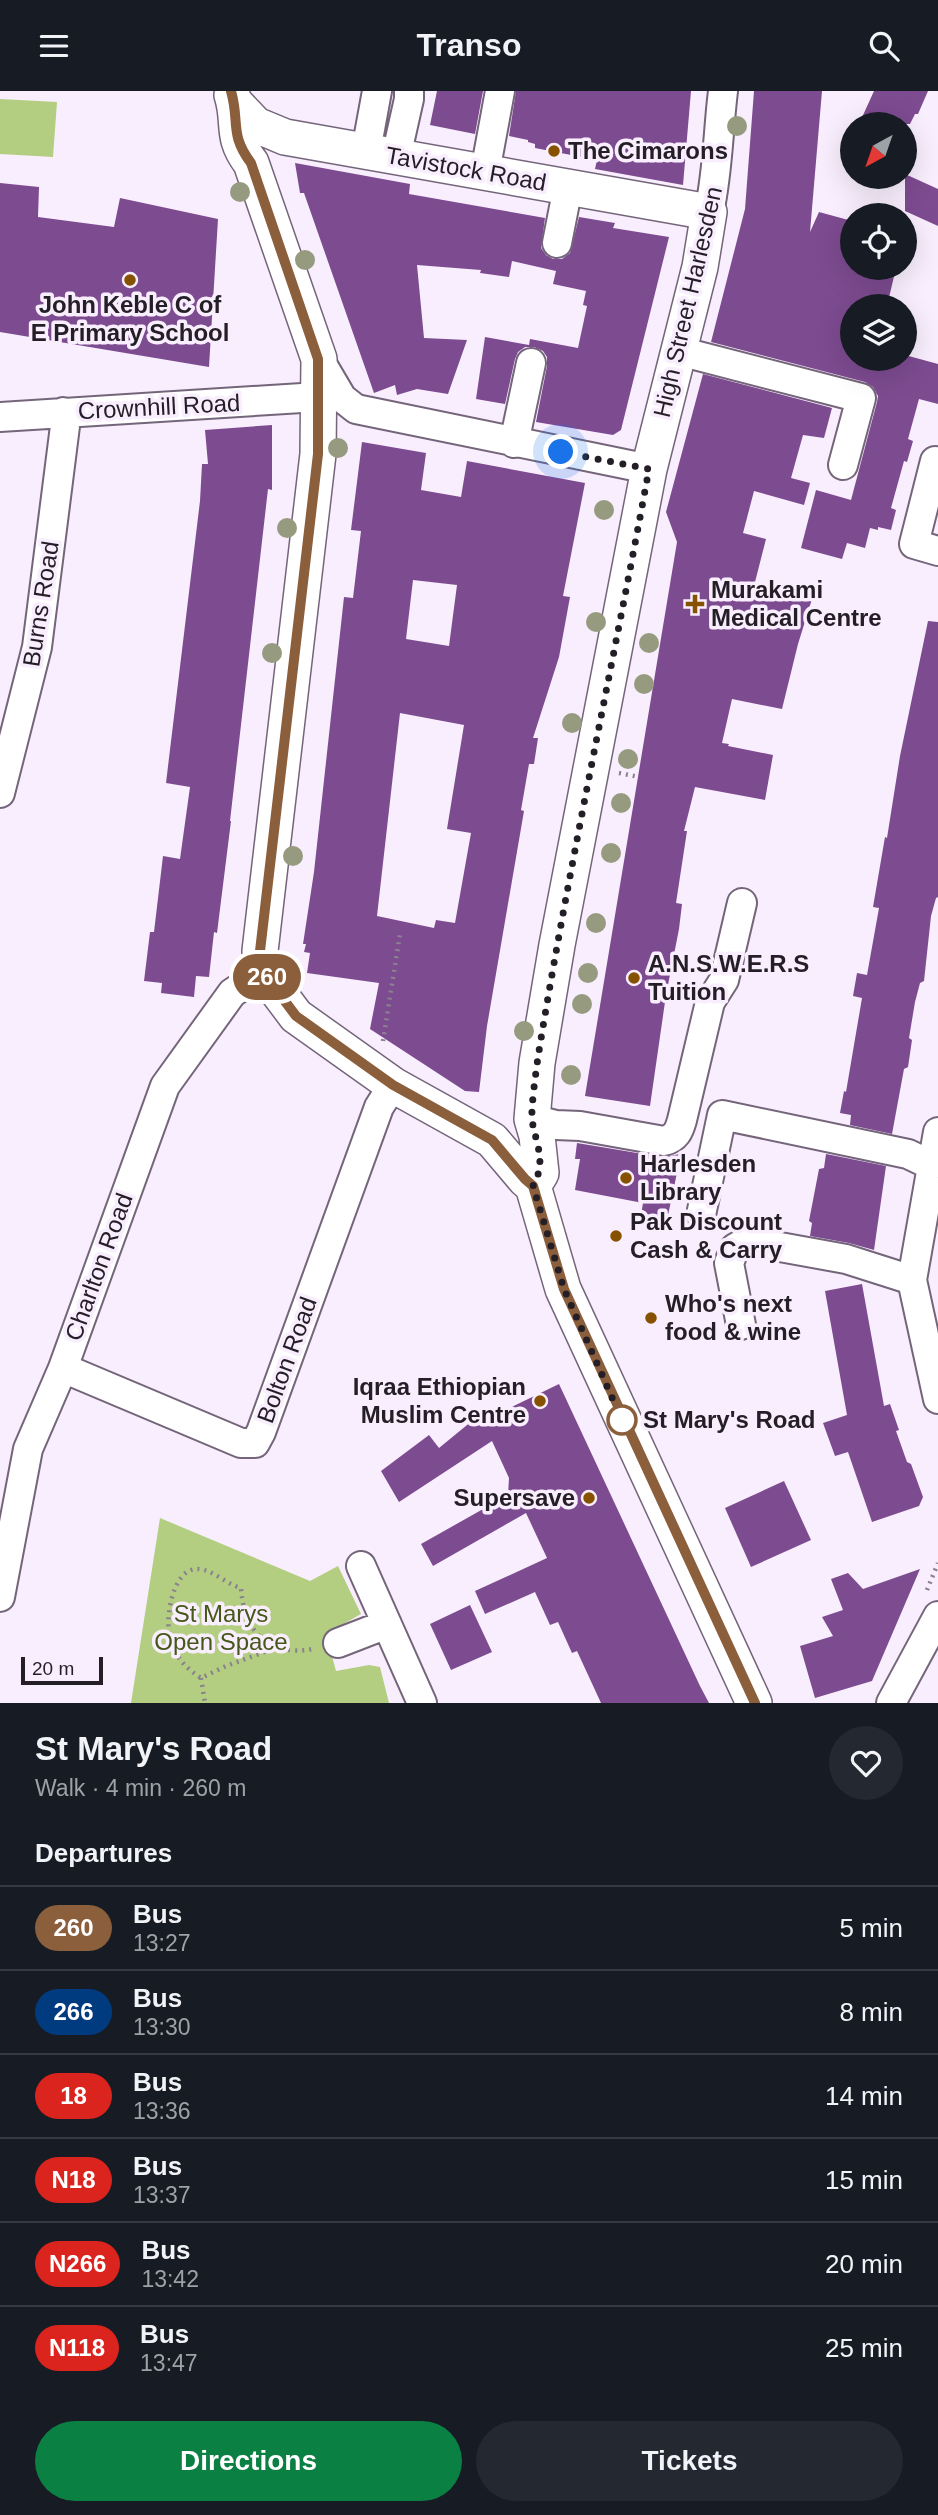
<!DOCTYPE html>
<html lang="en">
<head>
<meta charset="utf-8">
<style>
  :root { --surface:#171b24; --page:#242831; --text:#f1f3f6; --muted:#9ea1a6; --line:#363941; --accent:#0b8043 }
  body { margin:0; font-family:Arial,sans-serif; background:var(--page); color:var(--text); height:100vh; display:flex; flex-direction:column; font-size:26px; white-space:nowrap }
  * { box-sizing:border-box; margin:0 }
  p { font-size:23px; color:var(--muted) }
  .icon { flex:none; width:38px; height:38px; fill:none; stroke:currentColor; stroke-width:2; stroke-linecap:round; stroke-linejoin:round }
  .map { position:relative; height:1612px; overflow:hidden }
  .details { display:flex; flex-direction:column; background:var(--surface); flex:1 }
  .details>* { flex:none }
  .badge { padding:0 14px; border-radius:23px; font-size:24px; line-height:46px }
  .needle { width:46px; rotate:220deg }
  .fabs { position:absolute; left:840px; top:21px; display:grid; gap:14px }
  .fabs a { display:grid; place-items:center; width:77px; height:77px; border-radius:50%; background:var(--surface); box-shadow:0 7px 28px #0002; font-size:35px }
  .scale { position:absolute; left:21px; bottom:18px; width:82px; box-sizing:border-box; padding-left:7px; border:4px solid #241e27; border-top:0; font-size:19px; line-height:24px; white-space:nowrap; color:#241e27; -webkit-text-stroke:5px #f8eefd; paint-order:stroke }
  .you { position:absolute; width:35px; height:35px; margin:-18px; border:5px solid #fff; border-radius:50%; background:#1a73e8; box-shadow:0 0 0 10px #1a73e833 }
  .map>.badge { position:absolute; translate:-50% -50%; box-shadow:0 0 0 4px #fff }
  h2 { padding:0 35px; font-size:26px; line-height:63px }
  .round { display:grid; place-items:center; flex:none; width:74px; height:74px; border-radius:37px; background:var(--page) }
  .head { display:flex; align-items:center; justify-content:space-between; height:119px; padding:0 35px }
  h1 { font-size:33px; font-weight:700; line-height:52px }
  .cta { display:flex; gap:14px; margin-top:auto; padding:14px 35px }
  .cta a { flex:1; height:80px; border-radius:42px; background:var(--accent); color:#fff; font-size:28px; font-weight:700; line-height:80px; text-align:center }
  .cta a+a { background:var(--page); color:var(--text) }
  ul { padding:0; list-style:none }
  li { display:flex; align-items:center; gap:21px; height:84px; padding:0 35px; border-top:2px solid var(--line) }
  li div { flex:1 }
  li b { display:block; font-size:26px }
  li em { font-style:normal }
  li .badge { min-width:77px; font-weight:700; text-align:center }
  header { display:flex; justify-content:space-between; align-items:center; height:91px; padding:0 35px; background:var(--surface); font-size:32px; font-weight:700 }
  .map>svg:first-child { display:block }
  .green { fill:#b3ce80 }
  .building { fill:#7d4b90; fill-rule:evenodd }
  .lines { fill:none; stroke-linecap:round; stroke-linejoin:round }
  .minor-casing { stroke:#74657a; stroke-width:32 }
  .major-casing { stroke:#74657a; stroke-width:38 }
  .path { stroke:#8a828e; stroke-width:4.5; stroke-dasharray:2 5; stroke-linecap:butt }
  .minor { stroke:#fff; stroke-width:28 }
  .major { stroke:#fff; stroke-width:35 }
  .tree { fill:#969b80 }
  .line-casing { stroke:#fff; stroke-width:16 }
  .line { stroke:#8b5e3c; stroke-width:10 }
  .walk { stroke:#241e27; stroke-width:7; stroke-dasharray:0 12.6 }
  .poi-dot { fill:#875200; stroke:#f8eefd; stroke-width:2.5 }
  .stop-dot { fill:#fff; stroke:#8b5e3c; stroke-width:3.5 }
  .labels { text-anchor:middle; stroke-width:7; stroke-linejoin:round; paint-order:stroke }
  .poi-label { font-size:24px; font-weight:bold; fill:#241e27; stroke:#f8eefd; text-anchor:start }
  .street-label { font-size:24px; fill:#241e27; stroke:#f8eefd }
  .stop-label { font-size:24px; font-weight:bold; fill:#241e27; stroke:#f8eefd; text-anchor:start }
  .park-label { font-size:24px; fill:#455719; stroke:#f8eefd }
</style>
</head>
<body>
<header><svg class="icon" aria-label="menu" viewBox="0 0 24 24"><path d="M4 6h16M4 12h16M4 18h16"/></svg>Transo<svg class="icon" aria-label="search" viewBox="0 0 24 24"><circle cx="10" cy="10" r="6"/><path d="M15 15l6 6"/></svg></header>
<div class="map">
<svg width="938" height="1612" viewBox="0 0 938 1612">
  <rect width="100%" height="100%" fill="#f8eefd"/>
  <path class="green" d="M0,8l57,3 -4,55 -53,-3z
    M160,1427l150,63 28,-15 23,48 -35,20 10,37 33,-6 11,2 9,36h-258z"/>
  <path class="building" d="M437,0h46l-8,43 -45,-9z
    M516,0h175l-8,94 -88,-16 2,-9 -62,-12v-4l-7,-2v-2l-19,-4z
    M754,0h68l-12,141 9,-20 33,9v47h44l-9,38h-35v53h53v-4l33,9v40l-19,-5 -11,40 5,2 -6,21 -3,-1 -13,47 5,2 -5,20 -13,-3v3l-8,-2 -5,20 -18,-5 -5,16 -41,-11 15,-58 35,10 26,-98 1,-6 -5,-9 -8,-5 -154,-40 34,-133z
    M874,0h54l-10,23h-3l-5,10h-51z
    M295,72l115,21 -1,10 136,24 -4,30 5,7 7,4h9l8,-6 9,-36 36,6 -2,5 56,9 -48,193 -8,5 -77,-13 11,-56v-9l-4,-6 -9,-4h-9l-7,5 -3,7 -10,45 -29,-5 9,-62 44,8 1,-6 48,9 9,-42 -4,-1 3,-14 -33,-7 3,-13 -44,-10 -3,16 -29,-4 1,-3 -64,-5 7,73 43,2 -19,54 -31,-5 -20,6 -2,-10 -21,8 -70,-200h-4z
    M905,83l33,15v37l-33,-15z
    M0,92l39,4 -1,30 76,10 6,-29 98,21 -9,148 -209,-35z
    M703,283l129,34 -8,30 -21,-3 -12,43 19,5 -6,22 -50,-14 -11,42 23,6 -12,47 58,13 -14,45 -16,65 -50,-10 -10,44 7,1 -1,2 45,9 -8,45 -70,-13 -11,44h3l-11,72 6,1 -3,25 -13,66 -16,111 -65,-10 92,-554 -11,-30z
    M272,334v65l-4,-1 -38,332h1l-14,112 -3,-1 -5,45 -13,-1 -2,21 -33,-4 1,-10 -18,-2 6,-49h4l9,-76 17,3 10,-72 -24,-4 34,-282 2,-37h6l-3,-34z
    M362,351l64,11 -5,37 40,7 6,-36 118,22 -22,113 7,1 -11,60 -26,81h5l-4,26h-5l-8,46 3,1 -37,215 -8,66 -14,-1 -95,-62 9,-46 -72,-10 3,-20 -6,-1 2,-8h-3l11,-72 30,-275 9,1 8,-67 -10,-1zM413,489l44,5 -8,61 -43,-7zM400,622l64,12 -17,104 24,4 -16,90 -19,-3 -2,8 -57,-12z
    M928,530l10,1v275l-2,1 -5,18 -7,65 -4,2 -5,19 -6,36 3,2 -4,27 -4,2 -12,65 -42,-9 1,-10 -11,-2 4,-22 2,1 16,-94 -9,-2 4,-23 10,2 12,-67 -6,-1 12,-70 2,1 13,-82z
    M577,1052l84,14 20,-3 -14,66 -26,-5 2,-12 -68,-13 5,-31h-5z
    M826,1063l60,12 -12,84 -25,-7 -39,-7 2,-13 -3,-2 10,-52 5,-1z
    M862,1193l22,122 6,-2 9,26 -3,1 11,31 4,2 12,33 -4,9 -47,16 -24,-70 -13,4 -12,-33 24,-8 -22,-124z
    M559,1293l141,302 9,17h-108l-24,-52 -5,2 -14,-31 -8,3 -15,-33 -50,22 -10,-23 72,-33 -21,-45 -93,53 -12,-22 87,-49 1,-17 -17,-37 -93,61 -18,-31 48,-36 10,13 39,-32 5,5z
    M784,1390l27,59 -60,27 -26,-59z
    M920,1478l-48,112 -57,17 -15,-52 33,-10 -11,-19 21,-7 -12,-31 17,-6 15,16z
    M470,1514l22,47 -41,18 -21,-46z"/>
  <g class="lines">
    <g class="minor-casing">
      <path id="minor" d="M366,60l11,-60
        M396,66l13,-58v-8
        M485,81l15,-81
        M709,121c9,-40 9,-81 14,-121
        M557,152l11,-56
        M679,260l182,47 -18,67
        M319,268l23,39 14,11 293,60
        M0,326l318,-20
        M514,352l17,-80
        M935,370l-21,83 24,7
        M0,702l37,-146 28,-221 -2,-14
        M532,1028l24,6 24,1 84,15c12,-3 15,-10 18,-21l28,-118 14,-22 18,-77
        M938,1041l-26,148 26,119
        M701,1124l21,-100 186,39 23,11
        M741,1234l-12,-62 6,-15 12,-7 99,18 66,21
        M63,1277l178,75h14l6,-11 118,-325 14,-22
        M361,1475l61,137
        M0,1506l28,-148 35,-81 102,-282 67,-93 15,-10 19,-7
        M338,1552l49,-19
        M891,1612l47,-87"/>
    </g>
    <g class="major-casing">
      <path id="major" d="M232,4c9,28 -2,41 19,68l68,196 -1,95 -58,497 6,25 30,40 97,69 99,55 33,39 8,7
        M235,12l21,22 29,12 424,75 -9,55 -51,202 -92,476 -20,118 -5,56 5,17 4,37 -8,13 30,103 191,414"/>
    </g>
    <path class="path" d="M619,682l20,4
      M383,950l17,-107
      M927,1499l11,-27
      M278,1556l-52,19 -25,12c-14,-9 -24,-19 -30,-36 -7,-18 0,-73 26,-73 15,0 29,15 44,19 3,43 26,69 72,61
      M201,1587l4,25"/>
    <use href="#minor" class="minor"/>
    <use href="#major" class="major"/>
  </g>
  <g class="tree">
    <circle cx="737" cy="35" r="10"/>
    <circle cx="240" cy="101" r="10"/>
    <circle cx="305" cy="169" r="10"/>
    <circle cx="338" cy="357" r="10"/>
    <circle cx="604" cy="419" r="10"/>
    <circle cx="287" cy="437" r="10"/>
    <circle cx="596" cy="531" r="10"/>
    <circle cx="649" cy="552" r="10"/>
    <circle cx="272" cy="562" r="10"/>
    <circle cx="644" cy="593" r="10"/>
    <circle cx="572" cy="632" r="10"/>
    <circle cx="628" cy="668" r="10"/>
    <circle cx="621" cy="712" r="10"/>
    <circle cx="611" cy="762" r="10"/>
    <circle cx="293" cy="765" r="10"/>
    <circle cx="596" cy="832" r="10"/>
    <circle cx="588" cy="882" r="10"/>
    <circle cx="582" cy="913" r="10"/>
    <circle cx="524" cy="940" r="10"/>
    <circle cx="571" cy="984" r="10"/>
  </g>
  <g class="lines">
    <g class="line-casing">
      <path id="line" d="M231,0c9,31 -2,43 20,72l67,196v95l-58,497 6,25 30,40 97,69 99,55 33,39 8,7 31,103 191,414"/>
    </g>
    <use href="#line" class="line"/>
    <path class="walk" d="M561,361l88,17c-36,196 -79,391 -111,588 -2,15 -7,49 -6,63 4,25 15,41 1,66l31,103 58,131"/>
  </g>
  <g class="poi-dot">
    <circle cx="554" cy="60" r="7"/>
    <circle cx="130" cy="189" r="7"/>
    <path d="M691.5 502.5h7v7h7v7h-7v7h-7v-7h-7v-7h7z"/>
    <circle cx="634" cy="887" r="7"/>
    <circle cx="626" cy="1087" r="7"/>
    <circle cx="616" cy="1145" r="7"/>
    <circle cx="651" cy="1227" r="7"/>
    <circle cx="540" cy="1310" r="7"/>
    <circle cx="589" cy="1407" r="7"/>
  </g>
  <circle class="stop-dot" cx="622" cy="1329" r="14"/>
  <g class="labels">
    <g class="poi-label">
      <text x="568" y="68">The Cimarons</text>
      <text x="130" y="222" text-anchor="middle">John Keble C of<tspan x="130" dy="28">E Primary School</tspan></text>
      <text x="711" y="507">Murakami<tspan x="711" dy="28">Medical Centre</tspan></text>
      <text x="648" y="881">A.N.S.W.E.R.S<tspan x="648" dy="28">Tuition</tspan></text>
      <text x="640" y="1081">Harlesden<tspan x="640" dy="28">Library</tspan></text>
      <text x="630" y="1139">Pak Discount<tspan x="630" dy="28">Cash &amp; Carry</tspan></text>
      <text x="665" y="1221">Who's next<tspan x="665" dy="28">food &amp; wine</tspan></text>
      <text x="526" y="1304" text-anchor="end">Iqraa Ethiopian<tspan x="526" dy="28">Muslim Centre</tspan></text>
      <text x="575" y="1415" text-anchor="end">Supersave</text>
    </g>
    <g class="street-label">
      <text transform="translate(466 78) rotate(10)" y="8">Tavistock Road</text>
      <text transform="translate(688 211) rotate(-77)" y="8">High Street Harlesden</text>
      <text transform="translate(159 316) rotate(-3)" y="8">Crownhill Road</text>
      <text transform="translate(41 513) rotate(-81)" y="8">Burns Road</text>
      <text transform="translate(99 1176) rotate(-70)" y="8">Charlton Road</text>
      <text transform="translate(287 1269) rotate(-70)" y="8">Bolton Road</text>
    </g>
    <g class="stop-label">
      <text x="643" y="1337">St Mary's Road</text>
    </g>
    <g class="park-label">
      <text x="221" y="1531">St Marys<tspan x="221" dy="28">Open Space</tspan></text>
    </g>
  </g>
</svg>
<div class="fabs">
<a><svg class="needle" viewBox="-14 -14 28 28"><path d="M0-13l5 13h-10z" fill="#e53935"/><path d="M0 13l5-13h-10z" fill="#9ea1a6"/></svg></a>
<a><svg class="icon" aria-label="locate" viewBox="0 0 24 24"><circle cx="12" cy="12" r="6"/><path d="M12 2v4M12 18v4M2 12h4M18 12h4"/></svg></a>
<a><svg class="icon" aria-label="layers" viewBox="0 0 24 24"><path d="M12 4l9 5-9 5-9-5zM3 14l9 5 9-5"/></svg></a>
</div>
<div class="scale">20 m</div>
<div class="you" style="left:561px;top:361px"></div>
<b class="badge" style="left:267px;top:886px;background:#8b5e3c;color:#fff">260</b>
</div>
<section class="details">
<div class="head"><div><h1>St Mary's Road</h1><p>Walk · 4 min · 260 m</p></div><a class="round"><svg class="icon" aria-label="heart" viewBox="0 0 24 24"><path d="M12 20l-8-8c-3-5 5-10 8-4 3-6 11-1 8 4z"/></svg></a></div>
<h2>Departures</h2>
<ul>
<li><span class="badge" style="background:#8b5e3c;color:#fff">260</span><div><b>Bus</b><p>13:27</p></div><em>5 min</em></li>
<li><span class="badge" style="background:#003b80;color:#fff">266</span><div><b>Bus</b><p>13:30</p></div><em>8 min</em></li>
<li><span class="badge" style="background:#dc241f;color:#fff">18</span><div><b>Bus</b><p>13:36</p></div><em>14 min</em></li>
<li><span class="badge" style="background:#dc241f;color:#fff">N18</span><div><b>Bus</b><p>13:37</p></div><em>15 min</em></li>
<li><span class="badge" style="background:#dc241f;color:#fff">N266</span><div><b>Bus</b><p>13:42</p></div><em>20 min</em></li>
<li><span class="badge" style="background:#dc241f;color:#fff">N118</span><div><b>Bus</b><p>13:47</p></div><em>25 min</em></li>
</ul>
<div class="cta"><a>Directions</a><a>Tickets</a></div>
</section>
</body>
</html>
